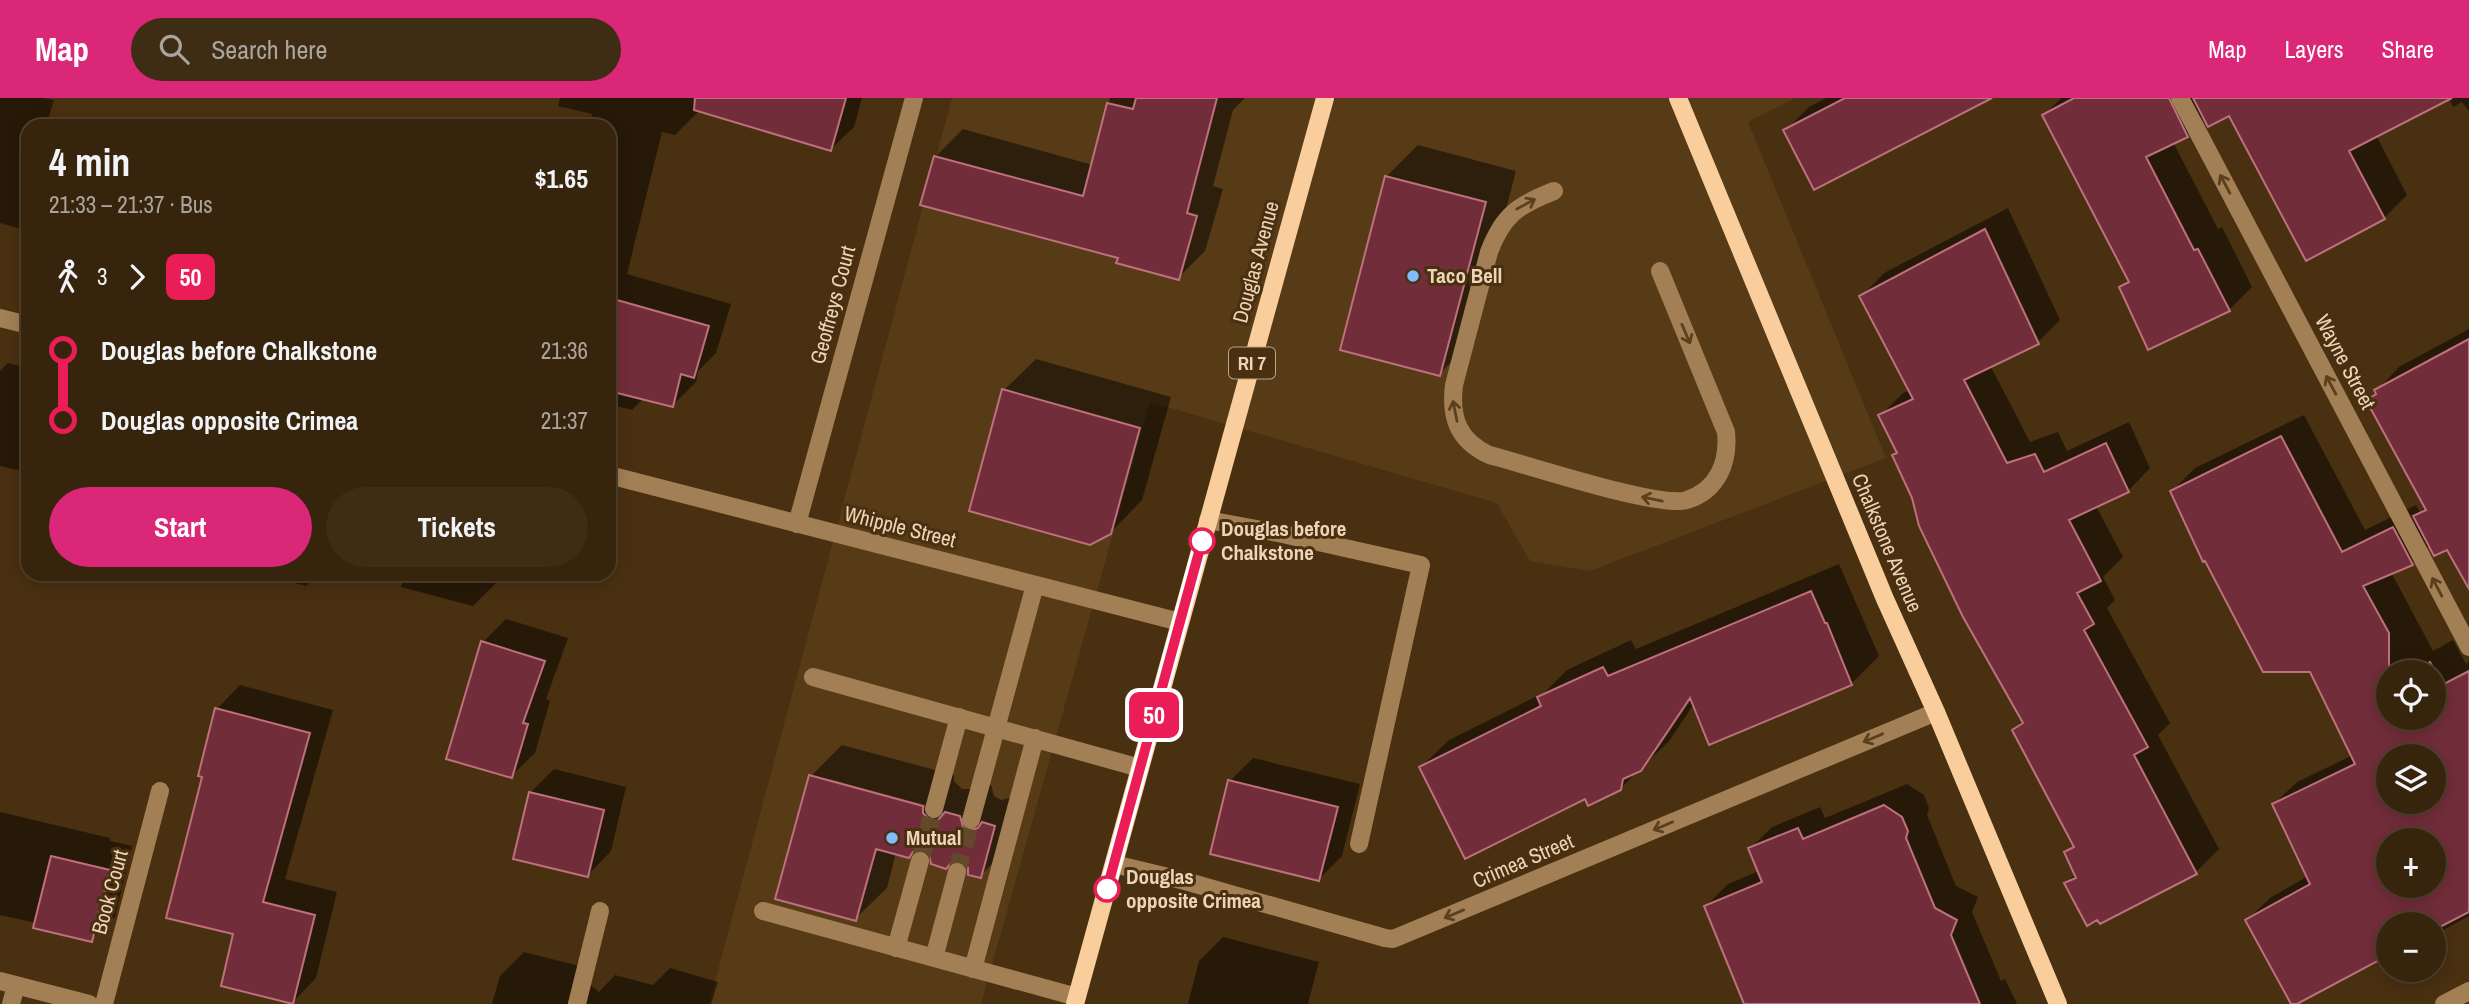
<!DOCTYPE html>
<html lang="en">
<head>
<meta charset="utf-8">
<style>
  :root { --surface:#37240c; --page:#3e2c15; --text:#f1f3f6; --muted:#aaa49d; --line:#51412d; --accent:#db2777 }
  body { margin:0; font-family:"Archivo Narrow",sans-serif; background:var(--page); color:var(--text); height:100vh; display:flex; flex-direction:column; font-size:26px; white-space:nowrap }
  * { box-sizing:border-box; margin:0 }
  p { font-size:23px; color:var(--muted) }
  .icon { flex:none; width:38px; height:38px; fill:none; stroke:currentColor; stroke-width:2; stroke-linecap:round; stroke-linejoin:round }
  .map { position:relative; flex:1; overflow:hidden }
  .sheet { position:absolute; left:21px; top:21px; width:595px; height:462px; display:flex; flex-direction:column; background:var(--surface); border-radius:21px; box-shadow:0 4px 18px #0003,0 0 0 2px var(--line) }
  .sheet>* { flex:none }
  .badge { padding:0 14px; border-radius:10px; font-size:24px; line-height:46px }
  .fabs { position:absolute; left:2376px; top:562px; display:grid; gap:14px }
  .fabs a { display:grid; place-items:center; width:70px; height:70px; border-radius:50%; background:var(--surface); box-shadow:0 4px 18px #0003,0 0 0 2px var(--line); font-size:35px }
  .map>.badge { position:absolute; translate:-50% -50%; box-shadow:0 0 0 4px #fff }
  .legs { display:flex; align-items:center; gap:10px; height:77px; padding:0 28px; font-size:23px }
  .legs p { margin-inline-start:auto }
  .summary { display:flex; align-items:center; justify-content:space-between; height:119px; padding:0 28px }
  h1 { font-size:38px; font-weight:700; line-height:52px }
  .primary-button { display:flex; gap:14px; margin-top:auto; padding:14px 28px }
  .primary-button a { flex:1; height:80px; border-radius:42px; background:var(--accent); color:#fff; font-size:28px; font-weight:700; line-height:80px; text-align:center }
  .primary-button a+a { background:var(--page); color:var(--text) }
  ul { padding:0 28px; list-style:none }
  li { display:flex; align-items:center; gap:24px; height:70px; font-size:26px }
  li i { display:grid; place-items:center; width:10px; height:100%; margin:0 9px; background:currentColor }
  li i::after { content:''; width:18px; height:18px; margin:-9px; border:5px solid; border-radius:50%; background:var(--surface) }
  li p { margin-inline-start:auto }
  li:first-child i { background:linear-gradient(#0000 50%,currentColor 0) }
  li:last-child i { background:linear-gradient(currentColor 50%,#0000 0) }
  header { display:flex; align-items:center; gap:42px; box-sizing:border-box; height:98px; padding:0 35px; background:var(--accent); color:#fff }
  header strong { font-size:33px }
  nav { display:flex; gap:38px; margin-inline-start:auto; font-size:24px }
  .search { width:490px; height:63px; background:var(--page); display:flex; align-items:center; gap:18px; box-sizing:border-box; padding:0 24px; border-radius:38px; color:var(--muted); font-size:26px }
  .map>svg:first-child { display:block }
  .built { fill:#573b17 }
  .shadow { fill:#0007; fill-rule:evenodd }
  .building { fill:#712d3a; stroke:#bd717c; stroke-width:2; fill-rule:evenodd }
  .lines { fill:none; stroke-linecap:round; stroke-linejoin:round }
  .minor-tunnel { stroke:#624929; stroke-width:18; stroke-dasharray:18 9; stroke-linecap:butt }
  .minor { stroke:#a37f56; stroke-width:18 }
  .major { stroke:#face9c; stroke-width:18 }
  .oneway { stroke:#5b401e }
  .line-1-casing { stroke:#fff; stroke-width:16 }
  .line-1 { stroke:#ea1d57; stroke-width:10 }
  .poi-dot { fill:#81bdfa; stroke:#493010; stroke-width:2.5 }
  .stop-1-dot { fill:#fff; stroke:#ea1d57; stroke-width:3.5 }
  .labels { text-anchor:middle; stroke-width:6; stroke-linejoin:round; paint-order:stroke }
  .shield { fill:#493010; stroke:#bda485; stroke-width:2 }
  .shield-label { font-size:19px; font-weight:bold; fill:#efd5b7 }
  .street-label { font-size:21px; fill:#efd5b7; stroke:#493010 }
  .poi-label { font-size:21px; font-weight:bold; fill:#efd5b7; stroke:#493010; text-anchor:start }
  .stop-label { font-size:21px; font-weight:bold; fill:#efd5b7; stroke:#493010; text-anchor:start }
</style>
</head>
<body>
<header>
<strong>Map</strong>
<div class="search"><svg class="icon" aria-label="search" viewBox="0 0 24 24"><circle cx="10" cy="10" r="6"/><path d="M15 15l6 6"/></svg>Search here</div>
<nav><a>Map</a><a>Layers</a><a>Share</a></nav>
</header>
<div class="map">
<svg width="2469" height="906" viewBox="0 0 2469 906">
  <rect width="100%" height="100%" fill="#493010"/>
  <path class="built" d="M952,0h843l-47,24 138,336 -296,113 -60,-10 -33,-58 -347,-101 -169,602h-272z"/>
  <path class="shadow" d="M0,0h43l11,2 -8,26h-18v105l-28,-8z
    M560,0h302l-8,29 -23,22 -125,-37 -2,1 -6,-1 -23,23 -13,-3 -35,142 104,30 -15,49 -18,18 -2,11 -23,23 -29,-7 -12,12 -23,-6v-278h-19l2,-12 -34,-8z
    M1110,0h135l-12,12 -20,76 10,3 -18,62 -27,27 -58,-21 -198,-54 14,-47 27,-27 130,36z
    M1826,0h123l-164,33 24,-24z
    M2061,0h387l-72,37 31,60 -23,23 -154,-104 -25,3 -18,18 -14,7 45,87 4,-2 30,60 -23,23 -108,-23 8,-8 -85,-164z
    M2449,0h20v13l-7,-9 -9,5z
    M1418,47l98,26 -45,172 -32,31 -53,-197z
    M2008,110l52,112 -22,22 -48,23 40,77 28,-10 9,19 62,-29 21,46 -22,23 -32,15 27,51 -20,20 12,23 -8,8 63,115 -12,12 61,114 -23,23 -130,11 10,-10 -10,-21 9,-8 -61,-114 9,-10 -110,-223 -19,-41 4,-4 -18,-36 23,-23 7,-3 -48,-94 22,-23z
    M2469,231v237l-16,-20 -23,-1 -18,18 -21,9 42,79 20,-11 13,24 3,-2v254l-35,19v-11h-45l-96,80 -46,-84 23,-22 38,-22 -34,-72 23,-22 56,-27 -51,-102 -37,19 -93,-181 23,-23 109,-53 61,115 51,-25 4,7 6,-6 -58,-106 31,-33zM2389,574h45v46h-45zM2389,658h45v46h-45zM2389,742h45v46h-45z
    M1036,261l135,38 -29,103 -32,33 -106,-143z
    M8,265l20,5 -1,104 -27,-6v-95z
    M1839,466l40,92 -28,28 -157,20 -25,37 -49,48 -34,8 -165,-30 28,-27 96,-48 22,-22 64,-30 5,9zM1693,592l3,2 -39,58h-4z
    M259,476h59l-12,12z
    M405,476h94l-3,9 -23,23 -72,-19z
    M506,521l62,19 -22,61 4,2 -15,52 -24,23 -28,-134z
    M240,587l93,25 -48,169 52,13 -21,86 -23,24 -58,-69 -31,-158 13,-66z
    M842,647l112,30v6l8,8h9l7,-8 13,4 3,11 7,4 8,-2 6,-6 -3,52 -32,32 -19,-16 -31,-8 -7,-4 -27,5 -9,35 -32,31 -44,-143zM829,681l103,28 -1,3 -102,-27z
    M1253,660l107,26 -18,72 -23,23 -89,-98z
    M554,671l72,18 -15,64 -23,24 -58,-82z
    M1907,686l17,11 5,13 -2,7 29,71 22,11 -6,15 29,69 4,-2 12,25h-266l-45,-98 22,-22 31,-13 -9,-22 22,-22 48,-20 5,11z
    M0,714l110,26v3l22,5 -17,71 -24,23 -55,-17 -36,-8z
    M1223,839l96,25 -11,42h-120l11,-43z
    M524,854l67,17 -2,15 10,8 16,-17 38,10 17,-17 48,14 -7,22h-219l8,-28z"/>
  <path class="building" d="M695,0h151l-15,53 -137,-41z
    M1136,0h81l-30,115 10,3 -18,64 -63,-17 2,-5 -198,-53 14,-49 149,40 24,-93 26,6z
    M1845,0h147l-178,92 -31,-60z
    M2074,0h95l19,39 -42,20 48,93 4,-1 32,62 -82,39 -29,-63 10,-5 -87,-167z
    M2193,0h259l-103,53 36,68 -79,42 -77,-145 -21,11z
    M1385,78l101,26 -46,174 -100,-26z
    M1985,131l54,115 -75,36 43,83 28,-9 9,18 62,-29 23,49 -60,28 32,61 -24,12 17,31 -10,6 64,117 -14,8 63,119 -97,50 -3,-4 -10,6 -23,-43 12,-5 -12,-26 10,-5 -62,-117 11,-7 -60,-106 -44,-91 -7,-28 -20,-43 5,-2 -19,-38 35,-16 -54,-103z
    M617,202l92,26 -15,52 -13,-4 -8,33 -64,-16v-63z
    M2469,241v250l-22,-39 -13,6 -21,-40 13,-6 -60,-110 10,-6 -2,-4z
    M1002,291l138,39 -29,106 -21,11 -121,-34z
    M2281,338l61,116 51,-25 20,38 -50,21 26,47v85h45v-46h-24l20,-10 12,23 27,-14v241l-35,18v-6h-45v31l-92,49h-6l-46,-84 65,-36 -38,-80 83,-40 -45,-92h-47l-58,-111 -2,1 -33,-71zM2389,658h45v46h-45zM2389,742h45v46h-45z
    M1811,493l14,32h2l25,62 -143,60 -19,-47 -49,73 -18,8 -2,11 -33,16 -3,-7 -120,60 -46,-92 122,-61 -4,-9 66,-30 5,9z
    M481,543l64,20 -22,62 5,1 -16,54 -66,-19z
    M215,610l95,25 -47,169 52,13 -22,89 -72,-18 12,-52 -67,-16 36,-141 -4,-1z
    M809,677l114,31v7l7,7h8l7,-8 15,4 3,11 6,4 9,-3 4,-6 13,4 -14,52 -13,-3v-7l-7,-7h-8l-7,8 -15,-5 -2,-10 -7,-4 -9,2 -4,6 -33,-9 -20,72 -81,-22z
    M1228,682l110,27 -19,74 -109,-27z
    M529,694l75,18 -16,67 -75,-18z
    M1884,707l18,12 6,14 -2,7 29,70 22,12 -6,15 29,69h-236l-40,-98 58,-24 -14,-34 50,-20 5,11z
    M51,758l59,14 -18,72 -59,-14z"/>
  <g class="lines">
    <path class="minor-tunnel" d="M920,763l14,-52
      M957,774l14,-52"/>
    <path class="minor" d="M2180,0l289,549
      M1554,93c-36,14 -51,24 -65,61l-35,133c-4,33 4,55 35,70 37,9 170,54 198,45 31,-10 42,-38 39,-68l-66,-161
      M0,220l28,7
      M609,377l571,147
      M1208,422l70,13 143,32 -62,279
      M797,426l117,-426
      M813,579l327,91
      M934,711l25,-92
      M971,722l64,-235
      M1114,766l71,17 200,57 8,1 543,-227
      M763,813l314,86
      M896,850l24,-87
      M934,860l23,-86
      M973,871l62,-231
      M0,883l89,23
      M11,906l5,-19
      M104,906l56,-213
      M577,906l23,-93
      M2444,906l25,-13"/>
    <path class="major" d="M1678,0l207,501 51,113 122,292
      M1075,906l250,-906"/>
  </g>
  <defs><path id="oneway-shaft" d="M-6 0H5M1.5-3L5.5 0L1.5 3" fill="none" stroke-width="1.6" stroke-linecap="round" stroke-linejoin="round" transform="scale(1.75)"/></defs>
  <g class="oneway">
    <use href="#oneway-shaft" transform="translate(2225 86) rotate(-118)"/>
    <use href="#oneway-shaft" transform="translate(1526 106) rotate(-29)"/>
    <use href="#oneway-shaft" transform="translate(1686 236) rotate(67)"/>
    <use href="#oneway-shaft" transform="translate(2331 287) rotate(-118)"/>
    <use href="#oneway-shaft" transform="translate(1455 313) rotate(-101)"/>
    <use href="#oneway-shaft" transform="translate(1652 401) rotate(-168)"/>
    <use href="#oneway-shaft" transform="translate(2437 489) rotate(-118)"/>
    <use href="#oneway-shaft" transform="translate(1873 640) rotate(157)"/>
    <use href="#oneway-shaft" transform="translate(1663 728) rotate(157)"/>
    <use href="#oneway-shaft" transform="translate(1454 816) rotate(157)"/>
  </g>
  <g class="lines">
    <g class="line-1-casing">
      <path id="line-1" d="M1107,791l95,-348"/>
    </g>
    <use href="#line-1" class="line-1"/>
  </g>
  <g class="poi-dot">
    <circle cx="1413" cy="178" r="7"/>
    <circle cx="892" cy="740" r="7"/>
  </g>
  <g class="stop-1-dot">
    <circle cx="1202" cy="443" r="12"/>
    <circle cx="1107" cy="791" r="12"/>
  </g>
  <g class="labels">
    <rect class="shield" x="1229" y="249.5" width="46" height="31" rx="5"/>
    <g class="shield-label">
      <text x="1252" y="272">RI 7</text>
    </g>
    <g class="street-label">
      <text transform="translate(1256 164) rotate(-75)" y="7">Douglas Avenue</text>
      <text transform="translate(833 207) rotate(-75)" y="7">Geoffreys Court</text>
      <text transform="translate(2345 264) rotate(62)" y="7">Wayne Street</text>
      <text transform="translate(900 429) rotate(14)" y="7">Whipple Street</text>
      <text transform="translate(1887 445) rotate(67)" y="7">Chalkstone Avenue</text>
      <text transform="translate(1523 763) rotate(-23)" y="7">Crimea Street</text>
      <text transform="translate(110 794) rotate(-75)" y="7">Book Court</text>
    </g>
    <g class="poi-label">
      <text x="1427" y="185">Taco Bell</text>
      <text x="906" y="747">Mutual</text>
    </g>
    <g class="stop-label">
      <text x="1221" y="438">Douglas before<tspan x="1221" dy="24">Chalkstone</tspan></text>
      <text x="1126" y="786">Douglas<tspan x="1126" dy="24">opposite Crimea</tspan></text>
    </g>
  </g>
</svg>
<div class="fabs">
<a><svg class="icon" aria-label="locate" viewBox="0 0 24 24"><circle cx="12" cy="12" r="6"/><path d="M12 2v4M12 18v4M2 12h4M18 12h4"/></svg></a>
<a><svg class="icon" aria-label="layers" viewBox="0 0 24 24"><path d="M12 4l9 5-9 5-9-5zM3 14l9 5 9-5"/></svg></a>
<a>+</a>
<a>−</a>
</div>
<b class="badge" style="left:1154px;top:617px;background:#ea1d57;color:#fff">50</b>
<section class="sheet">
<div class="summary"><div><h1>4 min</h1><p>21:33 – 21:37 · Bus</p></div><b>$1.65</b></div>
<div class="legs"><svg class="icon" aria-label="walk" viewBox="0 0 24 24"><circle cx="13" cy="4" r="2"/><path d="M13 8l-2 6 4 7M11 14l-3 7M7 12l3-4h3l4 4"/></svg>3<svg class="icon" aria-label="forward" viewBox="0 0 24 24"><path d="M9 5l7 7-7 7"/></svg><b class="badge" style="background:#ea1d57;color:#fff">50</b></div>
<ul>
<li><i style="color:#ea1d57"></i><b>Douglas before Chalkstone</b><p>21:36</p></li>
<li><i style="color:#ea1d57"></i><b>Douglas opposite Crimea</b><p>21:37</p></li>
</ul>
<div class="primary-button"><a>Start</a><a>Tickets</a></div>
</section>
</div>
</body>
</html>
